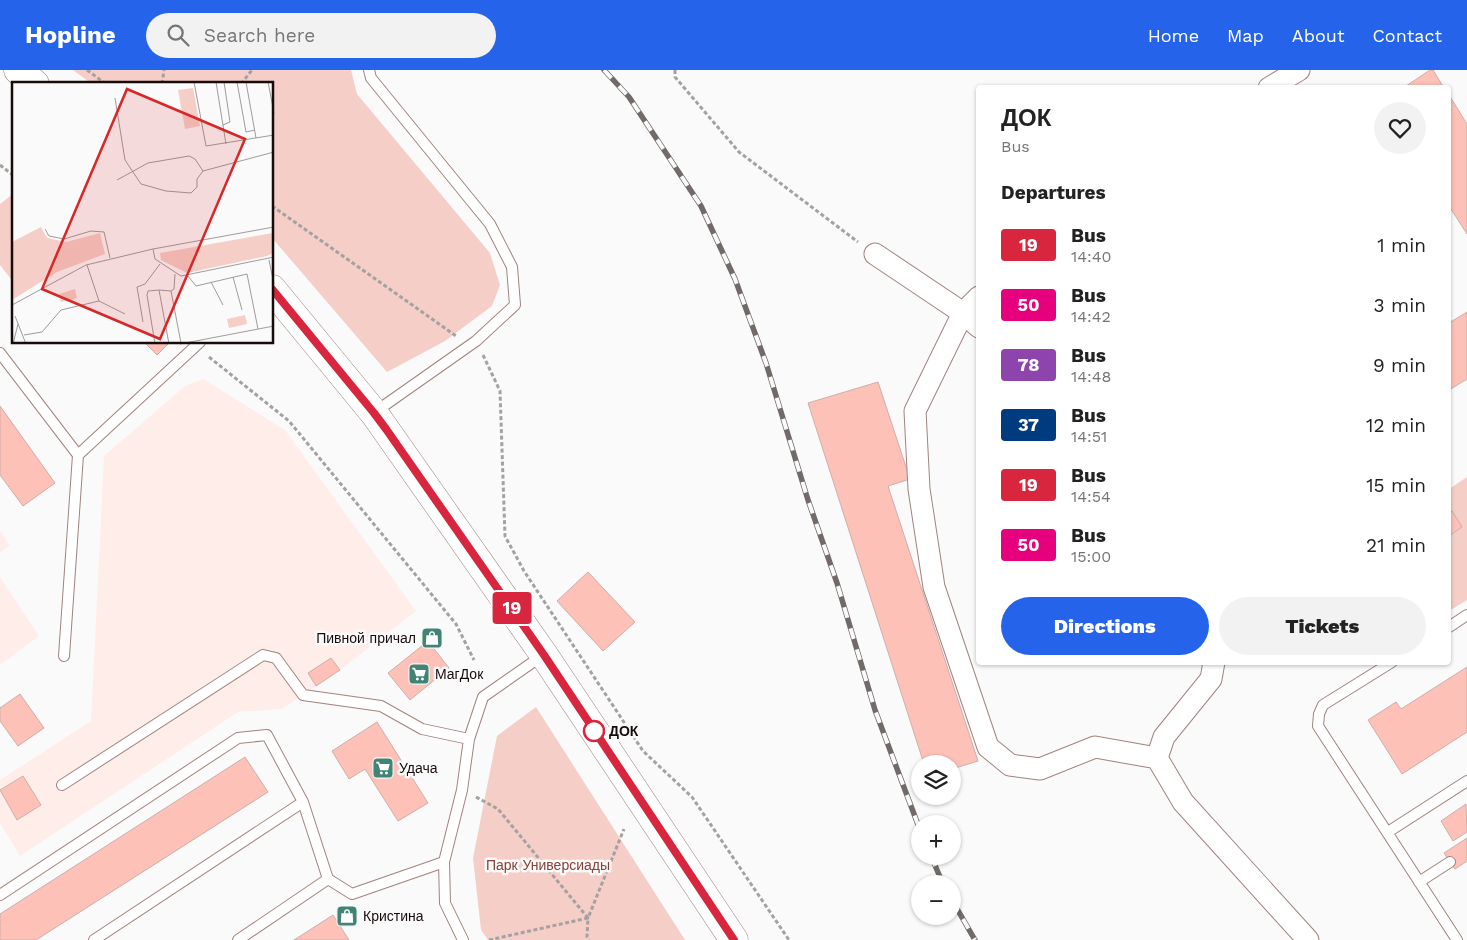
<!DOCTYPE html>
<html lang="en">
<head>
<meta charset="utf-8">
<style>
  :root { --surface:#fff; --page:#f2f2f2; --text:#222; --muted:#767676; --accent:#2563eb }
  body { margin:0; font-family:"Work Sans",sans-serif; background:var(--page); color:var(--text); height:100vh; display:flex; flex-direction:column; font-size:19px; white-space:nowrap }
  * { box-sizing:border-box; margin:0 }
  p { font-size:16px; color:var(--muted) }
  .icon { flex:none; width:28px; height:28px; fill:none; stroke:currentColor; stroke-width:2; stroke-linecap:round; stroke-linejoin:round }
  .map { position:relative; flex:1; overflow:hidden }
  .panel { position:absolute; left:976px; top:15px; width:475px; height:580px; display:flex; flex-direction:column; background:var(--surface); border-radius:5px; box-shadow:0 1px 4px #0004 }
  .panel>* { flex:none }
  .badge { padding:0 10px; border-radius:4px; font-size:18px; line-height:32px }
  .buttons { position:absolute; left:911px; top:685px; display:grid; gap:10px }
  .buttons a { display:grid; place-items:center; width:50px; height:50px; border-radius:50%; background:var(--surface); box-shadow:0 1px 4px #0004; font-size:25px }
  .map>.badge { position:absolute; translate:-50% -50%; box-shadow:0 0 0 2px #fff }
  h2 { padding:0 25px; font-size:19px; line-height:45px }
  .round { display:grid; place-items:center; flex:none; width:52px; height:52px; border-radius:26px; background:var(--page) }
  .head { display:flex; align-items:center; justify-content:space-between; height:85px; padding:0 25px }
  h1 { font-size:24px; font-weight:800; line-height:38px }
  .button { display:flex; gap:10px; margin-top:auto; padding:10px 25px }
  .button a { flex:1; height:58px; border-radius:30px; background:var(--accent); color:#fff; font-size:20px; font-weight:800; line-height:58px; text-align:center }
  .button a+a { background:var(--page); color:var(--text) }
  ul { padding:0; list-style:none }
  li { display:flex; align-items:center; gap:15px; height:60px; padding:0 25px }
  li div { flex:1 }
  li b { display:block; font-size:19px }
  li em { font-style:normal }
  li .badge { min-width:55px; font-weight:700; text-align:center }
  header { display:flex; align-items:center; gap:30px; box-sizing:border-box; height:70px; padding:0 25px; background:var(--accent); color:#fff }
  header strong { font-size:24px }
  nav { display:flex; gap:28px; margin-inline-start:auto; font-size:18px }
  .search { width:350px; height:45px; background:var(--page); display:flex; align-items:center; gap:12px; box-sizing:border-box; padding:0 18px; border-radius:28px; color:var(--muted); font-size:19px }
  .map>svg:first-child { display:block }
  .built { fill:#ffedea }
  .green { fill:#f6cec8 }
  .building { fill:#fec1b7; stroke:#ceaea9 }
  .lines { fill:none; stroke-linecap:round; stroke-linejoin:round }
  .lane-casing { stroke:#a1837e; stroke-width:12 }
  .street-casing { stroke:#a1837e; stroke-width:23 }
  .highway-casing { stroke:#a1837e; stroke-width:29 }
  .path { stroke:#a5a1a1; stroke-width:3; stroke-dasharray:4 2.5; stroke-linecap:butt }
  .lane { stroke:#fff; stroke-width:10 }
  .street { stroke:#fff; stroke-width:21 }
  .highway { stroke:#fff; stroke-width:28 }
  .rail-casing { stroke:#716a69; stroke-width:5.5 }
  .rail { stroke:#fafafa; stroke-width:4; stroke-dasharray:11; stroke-linecap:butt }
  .line-casing { stroke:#fff; stroke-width:11 }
  .line { stroke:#d7263d; stroke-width:8 }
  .stop-dot { fill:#fff; stroke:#d7263d; stroke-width:2.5 }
  .labels { text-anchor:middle; stroke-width:5; stroke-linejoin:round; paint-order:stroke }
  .poi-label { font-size:14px; fill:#170c0b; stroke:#fafafa; text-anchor:start }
  .stop-label { font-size:14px; font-weight:bold; fill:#170c0b; stroke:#fafafa; text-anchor:start }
  .park-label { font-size:14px; fill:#883f36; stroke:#fafafa }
  .inset-road { fill:none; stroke:#9f9b9a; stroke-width:1 }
  .view { fill:#d62828; fill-opacity:0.15; stroke:#d62828; stroke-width:2.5 }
  .inset-edge { fill:none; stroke:#170c0b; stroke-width:2.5 }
</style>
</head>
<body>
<header>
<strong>Hopline</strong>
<div class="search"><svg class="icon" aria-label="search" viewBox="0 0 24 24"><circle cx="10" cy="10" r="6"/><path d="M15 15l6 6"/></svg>Search here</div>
<nav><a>Home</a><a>Map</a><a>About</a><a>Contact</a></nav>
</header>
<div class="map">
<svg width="1467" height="870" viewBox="0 0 1467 870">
  <rect width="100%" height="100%" fill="#fafafa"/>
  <path class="built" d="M203,309l82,51 131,181 -76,59 -58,39 -44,3 -218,144 -20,-33v-43l91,-59 13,-265 81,-70z
    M0,461l10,14 -10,8z
    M0,507l39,59 -39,29z"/>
  <path class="green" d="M73,0h278l6,24 133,159 10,32 -8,21 -47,35 -58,31 -114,-133 -1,-155h-180z
    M14,123v90l-14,-18v-61z
    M1467,407v123l-18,11v-122z
    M536,637l149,233h-197l-7,-10 -8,-72 24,-122z"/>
  <path class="building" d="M1430,0h3l11,18h-41z
    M1449,25l18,29v110l-18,-28z
    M1467,242v67l-18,11v-67z
    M144,272h26l-13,13z
    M878,312l32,97 -22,7 90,275 -26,8v-5h-28l-116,-361z
    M0,336l55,77 -32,23 -23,-31z
    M1452,441l10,16 -13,9v-23z
    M588,502l47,50 -32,29 -46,-50z
    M428,571l21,27 -39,32 -22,-27z
    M331,588l9,12 -24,16 -8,-13z
    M1467,597v65l-65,42 -34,-54 28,-18 5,7z
    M20,624l24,34 -26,18 -18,-25v-13z
    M377,652l51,81 -30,18 -33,-52 -16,10 -17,-28z
    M245,687l23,35 -232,148h-36v-26z
    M23,706l18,29 -24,15 -17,-30z
    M1466,734l1,28 -14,9 -12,-20z
    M1467,768v23l-12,8 -11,-16z
    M333,845l16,25h-55z"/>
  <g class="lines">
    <g class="lane-casing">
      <path id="lane" d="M369,0l2,8 119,146 22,43 3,38 -39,36 -101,71
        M0,283l78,102
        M1449,557l18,-12
        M64,586l14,-201 122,-113
        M1392,592l-69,43 -4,9 -1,12 139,214
        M62,715l201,-130 13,3 27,37 78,11 41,23 47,10
        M1388,762l79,-51
        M1419,812l31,-20
        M0,825l238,-157 29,-3 36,67
        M94,870l209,-138 25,77
        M238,870l90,-61 24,15 92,-32
        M463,870l-18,-37 -1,-41 18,-72 7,-51 14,-42 60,-42"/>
    </g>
    <g class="street-casing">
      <path id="street" d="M1269,18l30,-18
        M875,184l88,59 16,14
        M979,227l-16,16 -48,98 4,78 15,98 54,160 22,18 30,4 55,-22 62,11
        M1214,592l-3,17 -47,58 -7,21 26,44 125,138"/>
    </g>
    <g class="highway-casing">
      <path id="highway" d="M18,0l17,14
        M272,219l102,124 170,242 190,285"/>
    </g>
    <path class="path" d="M87,0l19,14
      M675,0v7l64,75 119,90
      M162,14l2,-14
      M241,14l11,-14
      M0,95l14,11
      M272,136l184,130
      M483,285l17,36 5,145 19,35 119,180 49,46 97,143
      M209,287l80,64 167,203 18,36
      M476,727l22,12 90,109 -1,19 2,3
      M489,870l99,-22 36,-89"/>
    <use href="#lane" class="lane"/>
    <use href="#street" class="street"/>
    <use href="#highway" class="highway"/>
    <g class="rail-casing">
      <path id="rail" d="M604,0l25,27 72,109 34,73 31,84 42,137 29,83 38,127 45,120
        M931,786l12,28
        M952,830l23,40"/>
    </g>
    <use href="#rail" class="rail"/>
  </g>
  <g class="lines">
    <g class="line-casing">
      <path id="line" d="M272,219l102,124 12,16 158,226 190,285"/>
    </g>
    <use href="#line" class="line"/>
  </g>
  <defs>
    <g id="shop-square" transform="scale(1.125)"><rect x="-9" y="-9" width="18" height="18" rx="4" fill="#418475" stroke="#fafafa"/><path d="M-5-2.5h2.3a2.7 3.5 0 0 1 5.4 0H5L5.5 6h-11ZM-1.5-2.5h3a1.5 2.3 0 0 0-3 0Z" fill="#fff"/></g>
    <g id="supermarket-square" transform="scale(1.125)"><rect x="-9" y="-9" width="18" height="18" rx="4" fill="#418475" stroke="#fafafa"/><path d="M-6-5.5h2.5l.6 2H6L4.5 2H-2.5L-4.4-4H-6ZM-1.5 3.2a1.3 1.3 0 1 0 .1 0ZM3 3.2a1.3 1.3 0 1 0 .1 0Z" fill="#fff"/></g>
  </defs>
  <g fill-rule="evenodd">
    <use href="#shop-square" x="432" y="568"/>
    <use href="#supermarket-square" x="419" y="604"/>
    <use href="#supermarket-square" x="383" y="698"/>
    <use href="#shop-square" x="347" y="846"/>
  </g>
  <circle class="stop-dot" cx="594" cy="661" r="10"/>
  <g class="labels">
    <g class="poi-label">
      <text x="416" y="573" text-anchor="end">Пивной причал</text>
      <text x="435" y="609">МагДок</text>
      <text x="399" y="703">Удача</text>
      <text x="363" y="851">Кристина</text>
    </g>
    <g class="stop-label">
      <text x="609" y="666">ДОК</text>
    </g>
    <g class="park-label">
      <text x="548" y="800">Парк Универсиады</text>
    </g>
  </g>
  <g transform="translate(12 12)">
    <rect width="261" height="261" fill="#fafafa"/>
    <path d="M181,6l7,38 -15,3 -7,-39zM29,145l6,11 19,4 34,-9 5,21 -48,18 -45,28v-58zM261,151v20l-6,3 -80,17 -26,-13 -1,-7zM63,207l2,9 -16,4 -2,-8zM233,233l2,9 -18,4 -2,-9z" fill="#f6cec8"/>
    <path class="inset-road" d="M182,0l12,64 68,-11M204,0l10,62M225,0l9,50 9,-2M234,0l10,56M256,0l6,31M103,16l10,62 16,24 25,7 25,2 6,-6v-8l6,-8M211,43l7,-3 -6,-40M105,98l31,-17 41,-7 6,3 8,12 71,-19M33,147l4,7 15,3 27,-8 13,1 6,26M141,167l2,10 26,17 93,-19M257,178l5,24M75,183l12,36 26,13M163,192l-1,15 -3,2 10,52M176,194l8,10 51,-12 11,55M221,195l9,33M199,200l12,23M0,223l74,-40 67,-16 121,-22M3,234l11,28M131,240l-6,-35 8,-3 15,-20M12,253l18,-3 19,-22 38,-9M1,262l5,-20M143,262l-8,-49 1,-4 11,-1M157,262l-10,-54 12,1M168,262l94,-18"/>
    <path class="view" d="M115,7l118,50 -85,200 -118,-50z"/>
    <rect width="261" height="261" class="inset-edge"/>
  </g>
</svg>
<div class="buttons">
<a><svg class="icon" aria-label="layers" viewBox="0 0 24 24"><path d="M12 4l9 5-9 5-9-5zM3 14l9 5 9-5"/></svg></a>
<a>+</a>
<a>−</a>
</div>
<b class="badge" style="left:512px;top:538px;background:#d7263d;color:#fff">19</b>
<section class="panel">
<div class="head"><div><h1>ДОК</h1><p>Bus</p></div><a class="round"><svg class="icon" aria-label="heart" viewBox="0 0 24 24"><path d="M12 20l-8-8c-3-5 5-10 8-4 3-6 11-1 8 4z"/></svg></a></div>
<h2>Departures</h2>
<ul>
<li><span class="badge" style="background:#d7263d;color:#fff">19</span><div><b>Bus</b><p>14:40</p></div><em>1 min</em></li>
<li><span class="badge" style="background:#e6007e;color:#fff">50</span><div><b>Bus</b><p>14:42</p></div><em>3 min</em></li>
<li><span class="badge" style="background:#8e44ad;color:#fff">78</span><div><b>Bus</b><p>14:48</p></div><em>9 min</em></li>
<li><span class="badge" style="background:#003b80;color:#fff">37</span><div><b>Bus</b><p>14:51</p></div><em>12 min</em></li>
<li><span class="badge" style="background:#d7263d;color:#fff">19</span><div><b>Bus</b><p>14:54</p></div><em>15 min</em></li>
<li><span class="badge" style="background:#e6007e;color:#fff">50</span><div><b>Bus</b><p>15:00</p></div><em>21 min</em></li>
</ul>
<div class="button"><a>Directions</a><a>Tickets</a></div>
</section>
</div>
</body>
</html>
